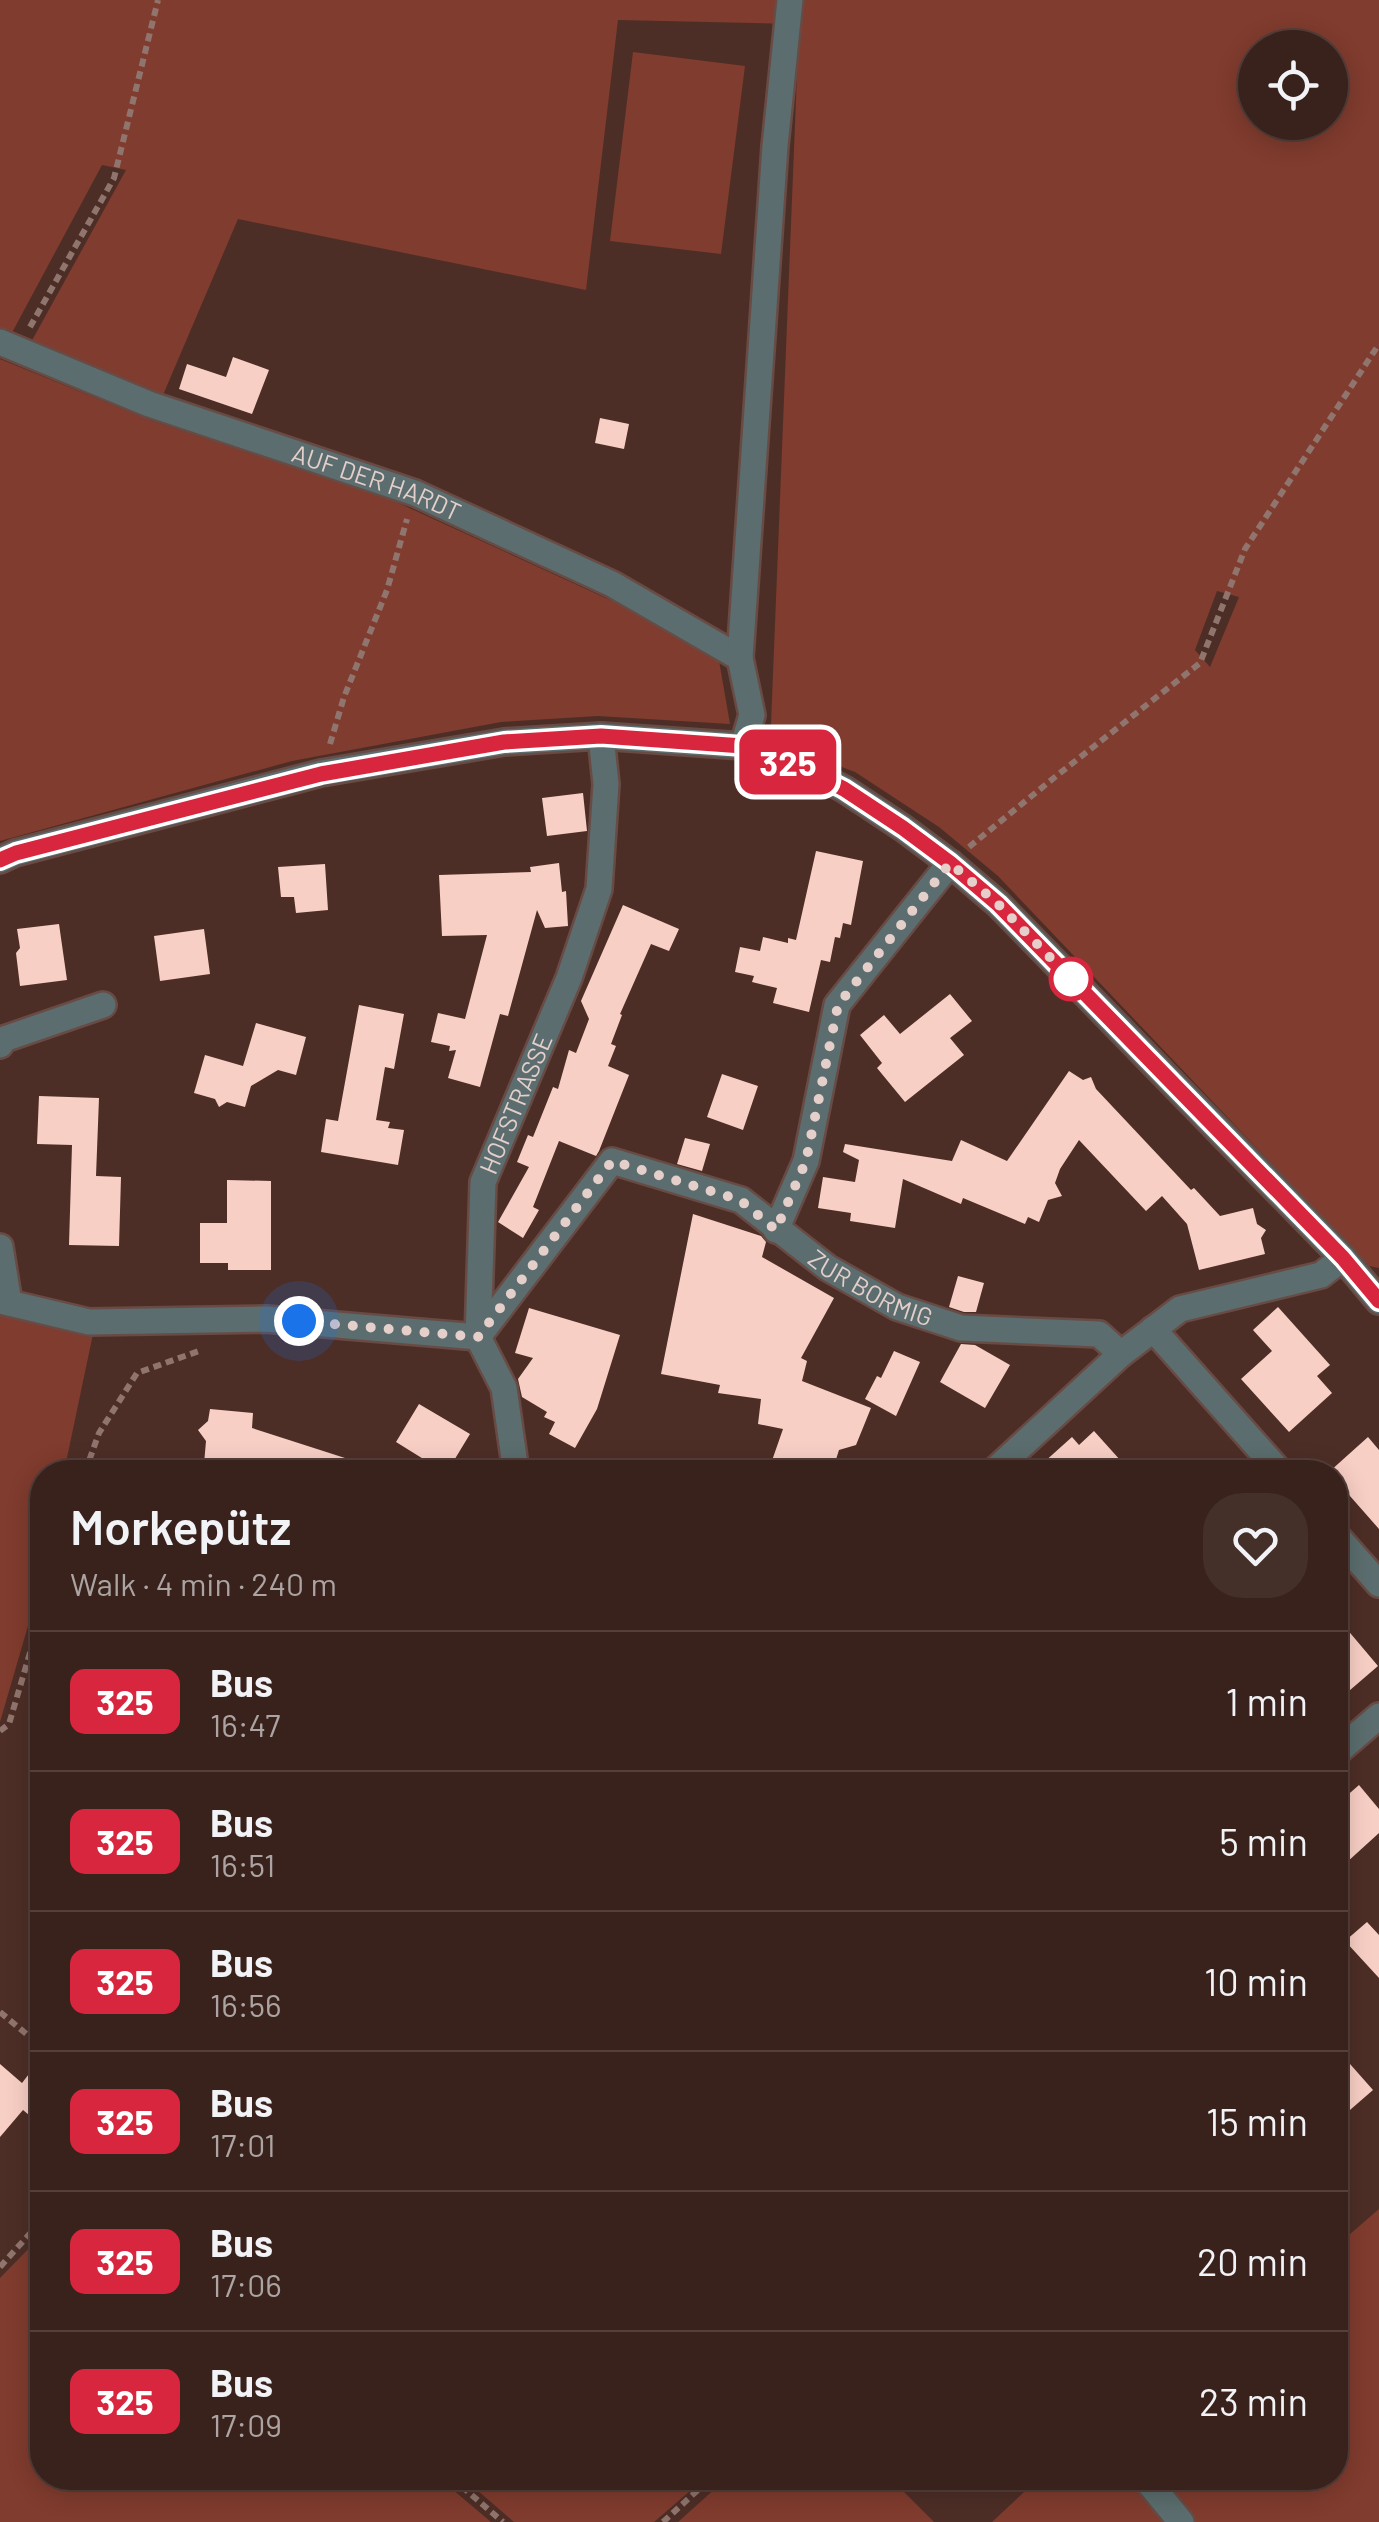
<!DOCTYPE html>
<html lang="en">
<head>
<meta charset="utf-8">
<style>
  :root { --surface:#3a221c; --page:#452f29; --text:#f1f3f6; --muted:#aba4a3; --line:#543f3b }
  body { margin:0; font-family:Barlow,sans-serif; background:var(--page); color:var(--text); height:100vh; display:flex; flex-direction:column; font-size:38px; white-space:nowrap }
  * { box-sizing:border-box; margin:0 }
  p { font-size:32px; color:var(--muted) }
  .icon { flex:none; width:55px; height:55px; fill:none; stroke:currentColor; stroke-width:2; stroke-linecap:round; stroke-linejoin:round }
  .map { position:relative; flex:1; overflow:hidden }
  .panel { position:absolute; left:30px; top:1460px; width:1318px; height:1030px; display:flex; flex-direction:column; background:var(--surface); border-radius:40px; box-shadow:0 5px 25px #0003,0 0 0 2px var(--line) }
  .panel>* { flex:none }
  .badge { padding:0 20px; border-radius:15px; font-size:35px; line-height:65px }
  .fabs { position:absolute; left:1238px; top:30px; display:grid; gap:20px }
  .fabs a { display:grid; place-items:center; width:110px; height:110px; border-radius:50%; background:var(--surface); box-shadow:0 5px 25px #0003,0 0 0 2px var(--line); font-size:50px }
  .you { position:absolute; width:50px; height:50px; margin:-25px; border:8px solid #fff; border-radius:50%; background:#1a73e8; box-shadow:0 0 0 15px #1a73e833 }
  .map>.badge { position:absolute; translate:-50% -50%; box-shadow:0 0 0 5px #fff }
  .round { display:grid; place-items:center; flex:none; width:105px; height:105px; border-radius:40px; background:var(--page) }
  .overview { display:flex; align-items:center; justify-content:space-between; height:170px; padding:0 40px }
  h1 { font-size:48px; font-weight:600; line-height:75px }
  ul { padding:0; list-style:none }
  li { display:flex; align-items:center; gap:30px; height:140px; padding:0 40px; border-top:2px solid var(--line) }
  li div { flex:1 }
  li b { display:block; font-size:38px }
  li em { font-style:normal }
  li .badge { min-width:110px; font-weight:700; text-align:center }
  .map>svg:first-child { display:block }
  .green { fill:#803c2e; fill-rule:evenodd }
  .building { fill:#f8cfc5 }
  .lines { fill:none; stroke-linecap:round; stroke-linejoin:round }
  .minor-casing { stroke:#684b44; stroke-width:30 }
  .path { stroke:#90756e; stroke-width:6; stroke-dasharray:8 5; stroke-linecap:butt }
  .minor { stroke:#5b6d6e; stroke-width:25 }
  .line-casing { stroke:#fff; stroke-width:22 }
  .line { stroke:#d7263d; stroke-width:15 }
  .walk { stroke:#e4cfca; stroke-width:10; stroke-dasharray:0 18 }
  .stop-dot { fill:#fff; stroke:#d7263d; stroke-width:5 }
  .labels { text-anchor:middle; stroke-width:10; stroke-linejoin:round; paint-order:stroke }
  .street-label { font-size:25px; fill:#e4cfca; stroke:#4d2e26 }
</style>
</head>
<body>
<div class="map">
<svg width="1379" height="2522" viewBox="0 0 1379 2522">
  <rect width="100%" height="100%" fill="#4d2e26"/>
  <path class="green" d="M0,0h1379v1268l-10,-2 -371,-390 -59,-49 -84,-55 -79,-30 -5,-18 28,-700 -181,-4 -32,270 -348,-71 -75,176 -133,-51 96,-174 -24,-5 -102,190zM1255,48h75v74h-75zM1217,591l22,6 -29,70 -15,-17z
    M633,52l112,14 -24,188 -111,-13z
    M0,359l150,61 242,80 325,149 13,75 -132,-8 -97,6 -209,39 -292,80z
    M0,1315l93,19 -29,138h-22v106l-42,144z
    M1379,2209v313h-387l47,-44h296v-231z
    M42,2235v243h397l52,44h-491v-244z
    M463,2478h242l-51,44h-140z
    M727,2478h163l44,44h-256z"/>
  <path class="building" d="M233,357l36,13 -17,44 -73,-25 8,-25 39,13z
    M600,418l29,6 -5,25 -29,-6z
    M583,793l4,38 -40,5 -5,-38z
    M816,851l47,10 -12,64 -8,-2 -3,15 -5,-1 -5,25 -9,-2 -12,52 -36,-9 4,-15 -25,-6 2,-6 -19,-4 5,-25 20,4 3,-14 25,6v-5l8,2z
    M559,863l3,29 4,-1 2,35 -23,2 -8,-18 -29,106 -8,-2 -20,73 -32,-9 8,-28 -7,1 1,-5 -19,-4 7,-29 27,6 22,-84 -45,1 -3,-61 92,-3 -1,-5z
    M325,864l3,46 -32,3 -2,-16h-13l-3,-30z
    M623,905l56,24 -10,22 -18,-7 -31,70 2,1 -11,29 5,2 -8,20 21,9 -30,76 -3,5 -37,-15 -26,66 6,3 -16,28 -25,-16 31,-55 -12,-5 11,-27 5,2 20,-50 5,2 11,-39 7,3 13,-34 -8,-18z
    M59,924l8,56 -47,6 -4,-33 4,-5 -3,-19z
    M204,929l6,45 -50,7 -6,-45z
    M950,994l22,27 -22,17 14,17 -59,47 -28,-34 5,-5 -22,-28 24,-20 16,19z
    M359,1005l45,9 -10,55 -9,-2 -9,53 14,2 -2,6 16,2 -6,35 -77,-13 5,-33 12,2z
    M256,1023l50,14 -10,38 -18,-5 -27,16 -6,21 -18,-5 -8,5 -4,-8 -21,-6 11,-38 38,11z
    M1069,1071l14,9 8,-3 5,12 95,101 3,-2 26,28 33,-8 4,16 9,6 -5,8 4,16 -66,16 -12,-46 -25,-28 -16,15 -67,-71 -19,29 -5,14 7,13 -14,4 -9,22 -11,-5 -3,7 -62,-26 -2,6 -58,-25 -8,49 -45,-7 1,-8 -33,-5 5,-31 32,5 4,-22 -16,-8 2,-8 107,17 9,-21 46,21z
    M722,1074l36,12 -15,44 -36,-13z
    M39,1096l60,2 -3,78 25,1 -2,69 -50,-1 3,-100 -35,-1z
    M685,1138l25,6 -8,27 -25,-7z
    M227,1180l44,1v89h-43v-7h-28v-40h27z
    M693,1214l68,22 5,6 -4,15 72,41 -33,60 6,3 -5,20 69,27 -15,37 -17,5 -7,22h-64l15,-43 -25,-5 3,-25 -43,-6 2,-8 -59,-11z
    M958,1276l26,7 -8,29h-12l-15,-5z
    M1278,1307l52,58 -13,11 15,17 -43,39 -48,-53 31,-28 -19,-21z
    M529,1308l91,27 -23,74 -22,39 -26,-14 6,-12 -11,-5 3,-5 -25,-15 -4,-18 15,-21 -18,-5z
    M961,1344l14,1 35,20 -25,43 -45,-26z
    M894,1351l26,11 -24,54 -31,-17 12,-23 4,2z
    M419,1404l51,30 -23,38h-30l8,-12 -29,-18z
    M210,1409l43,4 -1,15 121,39 -1,5h-91l-77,-8 2,-23 -8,-11 10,-9z
    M1094,1431l27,30 -13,11h-75l39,-35 7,8z
    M1368,1437l11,13v79l-44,-50v-7h-6z
    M1335,1615l43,51 -43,37z
    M1359,1785l20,24v24l-44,40v-67z
    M1367,1922l12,13v43l-34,-37z
    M1335,2047l38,43 -38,33z
    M42,2057v69l-19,-16 -23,27v-73l22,19z"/>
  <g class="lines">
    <g class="minor-casing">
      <g id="minor">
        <path id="s1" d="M0,342l149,62 266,89 197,91 128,74"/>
        <path d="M743,746l9,-31 -12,-57 35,-512 15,-146"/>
        <path d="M0,860l15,-7 306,-80 183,-31 97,-6 142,10 56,20 45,23 59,39 47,35 48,41 345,354 36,43"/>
        <path d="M0,1045l4,-6 99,-34"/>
        <path d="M776,1230l30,-69 31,-156 113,-142"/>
        <path d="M0,1247l9,56"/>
        <path id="s2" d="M0,1301l89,21 177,-3 212,18 134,-176 129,39 87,68 69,39 64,21 138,6 22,20"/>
        <path d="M1153,1329l127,143"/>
        <path id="s3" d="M516,1472l-12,-84 -26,-51 5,-155 86,-204 30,-89 7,-105 -5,-48"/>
        <path d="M993,1472l128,-118 59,-45 141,-34 22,-17"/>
        <path d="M1335,1534l44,50"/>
        <path d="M1335,1754l44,-38"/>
        <path d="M1145,2478l36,44"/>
      </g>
    </g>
    <path class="path" d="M30,327l84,-149 44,-178
      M330,744l14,-47 43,-107 20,-71
      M969,847l86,-70 145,-114 45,-114 134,-205
      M85,1472l14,-39 38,-60 62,-22
      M0,1731l9,-7 33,-112
      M0,2012l42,35
      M0,2267l42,-47
      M452,2478l51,44
      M663,2522l48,-44"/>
    <use href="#minor" class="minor"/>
  </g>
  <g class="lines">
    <g class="line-casing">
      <path id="line" d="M0,860l16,-7 305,-79 183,-32 97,-6 142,10 56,20 45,23 59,39 47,35 48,41 345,354 36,43"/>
    </g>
    <use href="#line" class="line"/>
    <path class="walk" d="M299,1321l179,16 134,-176 128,39 36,30 30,-69 32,-156 112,-142 48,41 80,82 -7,-7"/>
  </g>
  <circle class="stop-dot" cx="1071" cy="979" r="20"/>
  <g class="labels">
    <g class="street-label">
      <text dy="9" stroke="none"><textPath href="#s1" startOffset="402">AUF DER HARDT</textPath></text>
      <text dy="9" stroke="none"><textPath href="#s3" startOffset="382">HOFSTRASSE</textPath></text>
      <text dy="9" stroke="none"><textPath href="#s2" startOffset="995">ZUR BORMIG</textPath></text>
    </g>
  </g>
</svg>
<div class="fabs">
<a><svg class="icon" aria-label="locate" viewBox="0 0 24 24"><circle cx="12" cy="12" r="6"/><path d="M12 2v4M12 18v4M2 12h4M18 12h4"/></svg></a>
</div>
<div class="you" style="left:299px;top:1321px"></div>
<b class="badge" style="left:788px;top:762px;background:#d7263d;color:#fff">325</b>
<section class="panel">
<div class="overview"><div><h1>Morkepütz</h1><p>Walk · 4 min · 240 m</p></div><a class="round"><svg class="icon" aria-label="heart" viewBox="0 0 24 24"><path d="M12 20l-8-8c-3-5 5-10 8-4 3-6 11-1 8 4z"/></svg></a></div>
<ul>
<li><span class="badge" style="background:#d7263d;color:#fff">325</span><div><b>Bus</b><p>16:47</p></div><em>1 min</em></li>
<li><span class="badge" style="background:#d7263d;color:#fff">325</span><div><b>Bus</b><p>16:51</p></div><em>5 min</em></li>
<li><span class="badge" style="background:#d7263d;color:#fff">325</span><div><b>Bus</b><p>16:56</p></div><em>10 min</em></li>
<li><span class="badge" style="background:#d7263d;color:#fff">325</span><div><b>Bus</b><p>17:01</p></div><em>15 min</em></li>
<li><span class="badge" style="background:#d7263d;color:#fff">325</span><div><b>Bus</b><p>17:06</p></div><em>20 min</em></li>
<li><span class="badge" style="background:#d7263d;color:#fff">325</span><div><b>Bus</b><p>17:09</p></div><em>23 min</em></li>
</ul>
</section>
</div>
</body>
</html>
